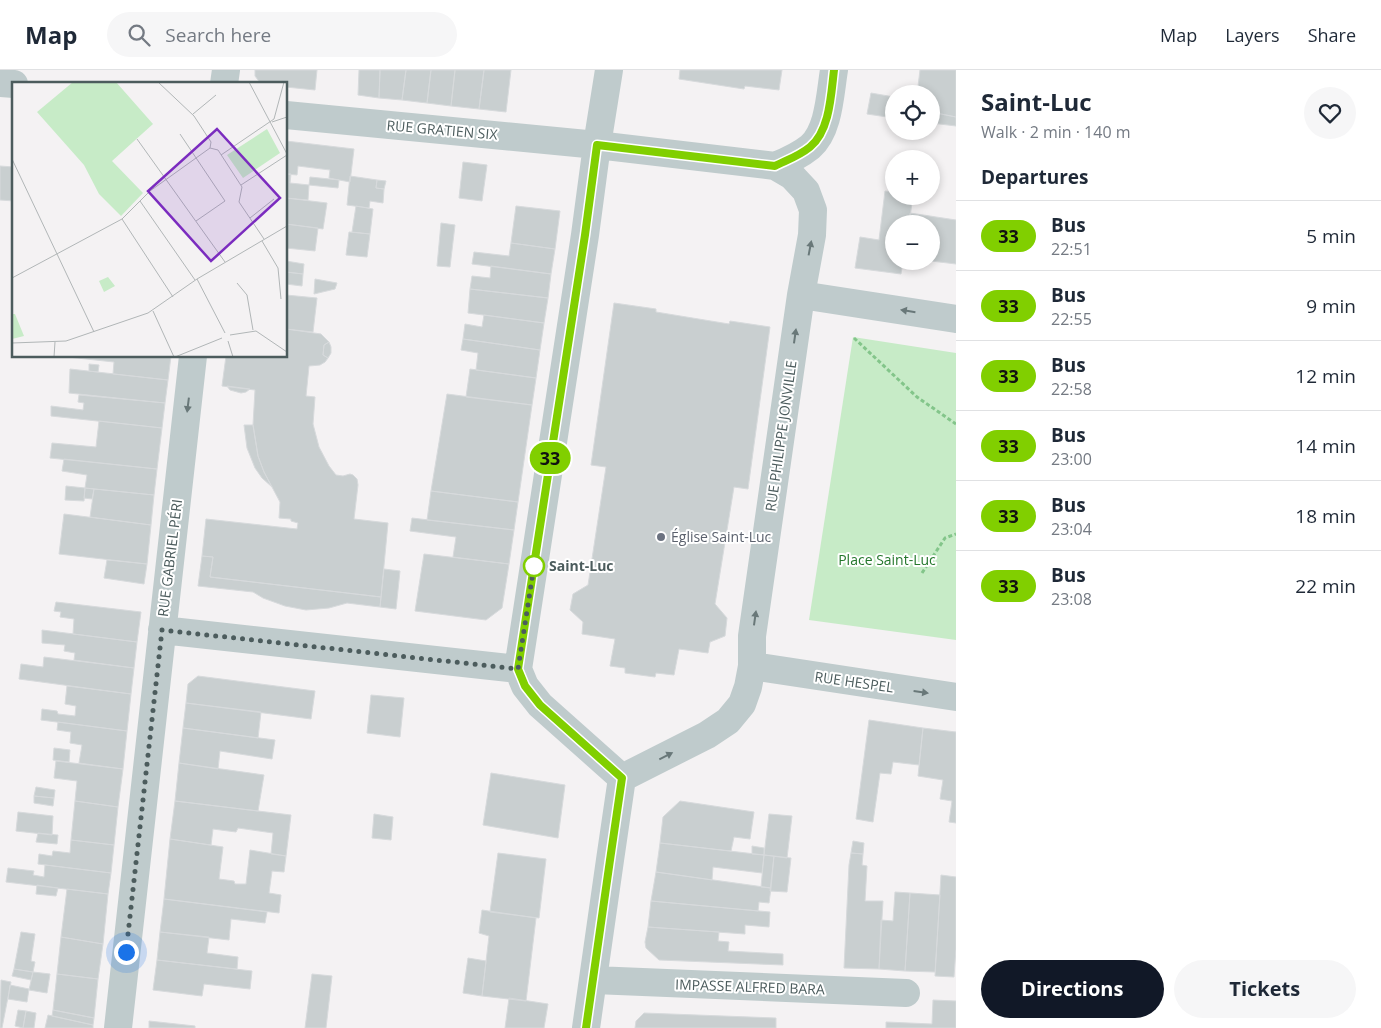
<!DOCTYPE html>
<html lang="en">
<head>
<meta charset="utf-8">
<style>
  :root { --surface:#fff; --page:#f6f6f7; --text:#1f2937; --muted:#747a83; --line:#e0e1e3; --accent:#111827 }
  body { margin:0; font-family:"Open Sans",sans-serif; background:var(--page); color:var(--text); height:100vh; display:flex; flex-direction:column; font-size:19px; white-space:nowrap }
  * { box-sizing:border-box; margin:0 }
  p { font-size:16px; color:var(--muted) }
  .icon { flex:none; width:28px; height:28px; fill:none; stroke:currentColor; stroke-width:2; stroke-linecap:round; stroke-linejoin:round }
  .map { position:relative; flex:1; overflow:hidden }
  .side { display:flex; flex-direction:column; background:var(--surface); width:425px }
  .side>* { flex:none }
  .badge { padding:0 10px; border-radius:16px; font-size:18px; line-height:32px }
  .buttons { position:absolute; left:885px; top:15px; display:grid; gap:10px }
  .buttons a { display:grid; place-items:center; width:55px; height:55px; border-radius:50%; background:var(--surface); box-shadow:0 2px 8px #0003; font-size:25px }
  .you { position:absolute; width:25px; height:25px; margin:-12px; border:4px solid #fff; border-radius:50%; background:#1a73e8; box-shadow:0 0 0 8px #1a73e833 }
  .map>.badge { position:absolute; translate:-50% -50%; box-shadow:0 0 0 2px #fff }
  h2 { padding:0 25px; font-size:19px; line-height:45px }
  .round { display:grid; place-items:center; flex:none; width:52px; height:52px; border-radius:26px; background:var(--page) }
  .summary { display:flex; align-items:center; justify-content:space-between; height:85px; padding:0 25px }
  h1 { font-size:24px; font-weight:700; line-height:38px }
  .action { display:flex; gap:10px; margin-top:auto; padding:10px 25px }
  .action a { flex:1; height:58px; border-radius:30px; background:var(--accent); color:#fff; font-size:20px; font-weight:700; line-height:58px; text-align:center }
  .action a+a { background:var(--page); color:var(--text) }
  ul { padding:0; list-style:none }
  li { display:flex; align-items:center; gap:15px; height:70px; padding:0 25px; border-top:1px solid var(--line) }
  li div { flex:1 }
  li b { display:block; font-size:19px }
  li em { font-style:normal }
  li .badge { min-width:55px; font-weight:700; text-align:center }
  header { display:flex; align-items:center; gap:30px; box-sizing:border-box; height:70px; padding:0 25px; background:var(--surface); border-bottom:1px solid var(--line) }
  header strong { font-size:24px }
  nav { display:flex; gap:28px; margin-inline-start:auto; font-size:18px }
  .search { width:350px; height:45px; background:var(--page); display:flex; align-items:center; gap:12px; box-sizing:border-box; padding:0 18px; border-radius:28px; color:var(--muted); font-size:19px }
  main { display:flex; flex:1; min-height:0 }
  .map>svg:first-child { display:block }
  .green { fill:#c7ebc7 }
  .building { fill:#c9cfd0; stroke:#d7dadc }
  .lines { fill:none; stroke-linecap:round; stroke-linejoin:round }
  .path { stroke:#83c58a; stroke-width:3; stroke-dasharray:4 2.5; stroke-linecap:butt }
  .minor { stroke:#bfcbcc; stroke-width:28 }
  .oneway { fill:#697879 }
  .line-casing { stroke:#fff; stroke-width:11 }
  .line { stroke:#81cf00; stroke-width:8 }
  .walk { stroke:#4c5c5d; stroke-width:5; stroke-dasharray:0 9 }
  .worship-dot { fill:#6b7280; stroke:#fff; stroke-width:2 }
  .stop-dot { fill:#fff; stroke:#81cf00; stroke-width:2.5 }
  .labels { text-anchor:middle; stroke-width:4; stroke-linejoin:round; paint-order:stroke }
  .street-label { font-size:14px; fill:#4c5c5d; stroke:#fff }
  .worship-label { font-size:14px; fill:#5b616d; stroke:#fff; text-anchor:start }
  .park-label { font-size:14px; fill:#24772c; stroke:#fff }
  .stop-label { font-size:14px; font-weight:bold; fill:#4c5c5d; stroke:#fff; text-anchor:start }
  .inset-road { fill:none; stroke:#b1b6b7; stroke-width:1 }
  .view { fill:#7b2cbf; fill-opacity:0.15; stroke:#7b2cbf; stroke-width:2.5 }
  .inset-edge { fill:none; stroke:#4c5c5d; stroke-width:2.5 }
</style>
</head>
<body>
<header>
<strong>Map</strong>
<div class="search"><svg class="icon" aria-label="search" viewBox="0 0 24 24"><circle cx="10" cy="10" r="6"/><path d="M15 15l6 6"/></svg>Search here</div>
<nav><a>Map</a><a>Layers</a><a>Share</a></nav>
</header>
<main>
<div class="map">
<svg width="956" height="958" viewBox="0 0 956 958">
  <rect width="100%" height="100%" fill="#f4f2f3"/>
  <path class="green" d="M853,267l103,16v287l-147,-20z"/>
  <path class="building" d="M255,0h62l-2,20 -29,-3v-3h-25l-6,-8z
    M359,0h21l-1,28 -21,-3z
    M380,0h26l-4,30 -23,-2z
    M406,0h25l-4,33 -25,-3z
    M431,0h24l-4,36 -24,-3z
    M455,0h29l-5,39 -28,-3z
    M484,0h27l-5,42 -27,-3z
    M680,0h102l-3,20 -34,-4 -1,3 -65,-10z
    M920,0h36v47l-25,-5v-18h-14z
    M871,23l23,4v21l-27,-4z
    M931,42l25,5v9l-25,-3z
    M286,71l68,8 -4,33 -21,-4 1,-8 -32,-4 -1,9 -11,-1z
    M463,92l24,3 -5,36 -23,-3z
    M0,96l14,1v34l-14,-1z
    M286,104h5l-1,9 19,2 -1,15 -22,-2z
    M350,106l27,4 -1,8 8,1 -1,14 -13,-2 -1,7 -22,-3z
    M310,107l29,3 -1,8 -29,-3z
    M377,110l9,1 -2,8 -8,-1z
    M885,121l9,1v4h19l-4,28h-15v37h9l-2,13 -46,-6 5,-31 19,3z
    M286,128l41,5 -4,26 -37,-5z
    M356,136l17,3 -3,25 -18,-2z
    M516,136l44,5 -5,38 -44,-6z
    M910,143l46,7v44l-25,-3v-37h-22z
    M441,153l14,2 -5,42 -13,-1z
    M286,154l32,4 -3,23 -29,-3z
    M349,162l21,2 -3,23 -21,-2z
    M511,173l44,6 -4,25 -79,-10 2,-12 35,4z
    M286,191l18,3 -1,10 -17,-2z
    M491,196l60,8 -3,24 -78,-9 2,-13 18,2z
    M286,202l17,2 -1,12 -16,-2z
    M315,209l22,4 -2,6 -21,5z
    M470,219l78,9 -4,25 -76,-10z
    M286,225l31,3 -4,34 -27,-3z
    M614,233l42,6v3l73,12 1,-3 40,6 -22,162 -14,-2 -19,117 12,14 -2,18 -15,6 -2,11 -29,-4 -5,26 -18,-2 -1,4 -30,-4v-5l-15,-2 5,-27 -33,-5 1,-12 -13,-12 3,-16 15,-9 18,-118 -15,-2z
    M484,245l60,8 -4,27 -77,-11 2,-15 17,3z
    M286,259l35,5 8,8 -5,3 -1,10 5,3 -3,4 -5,3 -11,1 -3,30 9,1 -2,27 6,23 10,19 7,9 7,1 7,-2 3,1 4,4 1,6 -4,34 34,4 -7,74 -171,-20 3,-20 -11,-1 4,-37 91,10 1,-6 -7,-2v-2l-12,-1 1,-16 -16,-30 -6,-16 -5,-31 2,-35 -33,-4 4,-30h60z
    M463,269l77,11 -4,28 -60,-8 2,-17 -17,-3z
    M329,272l2,5v6l-3,5 -5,-3 1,-10z
    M171,286l-3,24 -55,-6 1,-12 -46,-5z
    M89,294l10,1 -1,7 -9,-1z
    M70,299l98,11 -3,23 -96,-10z
    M470,299l66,9 -4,27 -66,-8z
    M227,316l23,3 -4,3 -5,1 -11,-3z
    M447,324l85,11 -14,97 -87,-11z
    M79,325l86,8 -3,25 -111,-12v-10l32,4 1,-7 -6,-1z
    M99,351l63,7 -5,41 -107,-11 2,-15 44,4z
    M244,355h9l5,31 6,16 8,15 -10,-9 -7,-10 -8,-20z
    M64,389l93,10 -3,26 -69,-7 2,-13 -25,-4z
    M66,416l19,2 -1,13 -19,-1z
    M85,418l9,1 -2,10 -8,-1z
    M94,419l60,6 -3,30 -61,-8z
    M431,421l87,11 -4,28 -87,-10z
    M64,444l87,11 -4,39 -88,-10z
    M412,448l102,12 -5,34 -56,-7 3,-20 -46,-6z
    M424,484l85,10 -7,44 -16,12 -71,-9z
    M202,486l11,1 -3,20 171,20 -1,10 -33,-4 -18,5 -23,2 -21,-4 -22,-8 -10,-6 -55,-6z
    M107,490l40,4 -3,20 -40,-6z
    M384,499l16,2 -4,38 -16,-2z
    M56,532l85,10 -4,30 -64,-8 1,-15 -14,-2 1,-5 -7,-1z
    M42,560l95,12 -3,26 -60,-8 1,-7 -11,-2 1,-6 -23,-2z
    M44,587l90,11 -3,26 -112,-15 2,-15 22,3z
    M198,606l117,15 -4,28 -125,-16 2,-19z
    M67,616l64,8 -4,37 -86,-11 1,-11 15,2 1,3 17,2 1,-10 -11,-2z
    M371,625l33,3 -4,39 -33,-4z
    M186,633l75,9 -3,26 -75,-10z
    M869,650l54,8 -4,37 -26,-3 -2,12 -11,-1 -7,49 -17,-3z
    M58,652l69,9 -4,38 -44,-6 3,-18 -12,-2 1,-11 -14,-2z
    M183,658l92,12 -3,19 -52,-8 -2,18 -39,-6z
    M923,658l33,4v91l-7,-1 3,-21 -12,-2 3,-19 -25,-4z
    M54,678l16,2 -1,12 -16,-2z
    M56,691l67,8 -5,38 -43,-6 2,-20 -23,-3z
    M179,693l85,12 -6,36 -83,-10z
    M491,703l74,12 -7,53 -75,-13z
    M36,717l19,3 -1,8 -20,-2z
    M34,726l20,2 -1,8 -19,-3z
    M75,731l43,6 -4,38 -43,-5z
    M175,731l116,14 -5,41 -15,-2 2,-21 -35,-5 -2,4 -23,-3 -2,16 -41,-6z
    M680,731l74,11 -4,27 -16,-2 -3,14 -71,-8 3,-26z
    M18,742l35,4 -1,19 -36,-4z
    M374,744l19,3 -2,23 -19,-2z
    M769,744l23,2 -5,42 -23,-3z
    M38,763l20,2 -1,9 -21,-2z
    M170,769l53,8 -4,32 15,2 1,3h11l4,-34 36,6 -2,16 -12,-1 -3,22 12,2 -2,18 -115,-14z
    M71,770l43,5 -3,28 -73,-9 1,-10 13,2 1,-5 17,2z
    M853,771l11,2 -1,11 -12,-1z
    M660,773l104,12 -2,18 -49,-6 -1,13 -56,-8z
    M752,776l12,2v7l-12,-1z
    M498,783l48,6 -7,59 -49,-6z
    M851,783l12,1 -1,11 5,1 -2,35h18l-4,68 -35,-1 5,-103z
    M764,785l10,1 -3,32 -10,-1z
    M774,786l17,2 -4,34 -17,-1z
    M45,795l66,8 -3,21 -102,-12 2,-14 26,3 -1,4 11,2z
    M656,802l115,16 -2,15 -10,-1 -1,9 -107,-10z
    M941,805l15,2v72l-2,28 -19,-1z
    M37,815l21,3 -2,8 -20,-2z
    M67,819l41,5 -5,50 -42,-7z
    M895,822l15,1 -5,78 -26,-2 2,-49 12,1z
    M910,823l30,2 -5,77 -30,-1z
    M164,829l103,13 -2,11 -34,-4 -2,21 -69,-8z
    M651,831l119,11 -1,15 -24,-2v9l-97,-7z
    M482,840l54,8 -10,83 -44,-5 7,-60 -10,-3z
    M648,857l71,5 -1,9 11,1 -1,9 55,3v11l-124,-5 -13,-12 -1,-6z
    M21,862l14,2 -4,27 4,1 -2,10 -19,-3z
    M160,862l49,5 -2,16 31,4 -1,12 -80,-9z
    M61,867l42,7 -5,35 -41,-5z
    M468,888l18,3 -4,35 -19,-3z
    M157,890l95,11 -2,18 -46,-5 -2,12 -49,-6z
    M14,899l19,3 -2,8 -19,-4z
    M33,902l17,2 -3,19 -18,-3z
    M57,904l41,5 -4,39 -41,-8z
    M312,904l20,2 -6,52h-21z
    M1,910l10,2 -9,46h-2z
    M10,915l19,4 -2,13 -19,-3z
    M509,928l39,6 -4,24h-39z
    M933,930l23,1v27h-70v-6l46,2z
    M18,940l8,1 -3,17 -8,-2z
    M53,940l41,8 -1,7 -41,-9z
    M26,941l10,2 -2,15h-11z
    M644,943l132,5v10h-141l1,-7z
    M48,945l45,10v3h-48z
    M149,951l46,5v2h-46z"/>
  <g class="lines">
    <path class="path" d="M854,268l63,59 39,27
      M922,503l23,-35 11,-4"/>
    <path class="minor" d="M0,13l14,1
      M224,14l2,-14
      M286,45l311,30 178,21 17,10 14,15 7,19 -1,25 -11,60 -49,341v30l-4,21 -6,17 -14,17 -21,14 -85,43
      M775,96c12,-5 24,-10 35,-19 19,-16 20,-53 24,-77
      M801,225l155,24
      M162,560l356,39
      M752,596l204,31
      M518,599l67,-434 12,-90 12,-75
      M518,599l7,17 15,19 82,73
      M594,910l312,13
      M118,958l75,-672
      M586,958l24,-168 12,-82"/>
  </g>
  <defs><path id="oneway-solid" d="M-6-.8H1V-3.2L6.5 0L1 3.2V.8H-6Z" transform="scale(1.25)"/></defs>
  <g class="oneway">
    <use href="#oneway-solid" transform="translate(810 178) rotate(-79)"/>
    <use href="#oneway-solid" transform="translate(908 241) rotate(-171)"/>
    <use href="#oneway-solid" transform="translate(795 266) rotate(-82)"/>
    <use href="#oneway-solid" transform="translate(188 335) rotate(97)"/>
    <use href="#oneway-solid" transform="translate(755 548) rotate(-82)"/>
    <use href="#oneway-solid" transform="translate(921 622) rotate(8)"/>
    <use href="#oneway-solid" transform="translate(666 686) rotate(-27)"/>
  </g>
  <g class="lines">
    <g class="line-casing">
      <path id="line" d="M586,958l24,-168 12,-82 -82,-73 -15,-19 -7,-17 67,-434 12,-90 178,21c12,-6 24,-10 35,-19 20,-16 21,-53 24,-77"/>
    </g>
    <use href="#line" class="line"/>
    <path class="walk" d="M126,882l36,-322 356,39 16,-103"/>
  </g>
  <circle class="worship-dot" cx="661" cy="467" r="5"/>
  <circle class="stop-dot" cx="534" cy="496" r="10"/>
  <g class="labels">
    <g class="street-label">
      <text transform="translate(442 60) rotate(5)" y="5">RUE GRATIEN SIX</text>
      <text transform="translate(781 366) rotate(-82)" y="5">RUE PHILIPPE JONVILLE</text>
      <text transform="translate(170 488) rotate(-83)" y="5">RUE GABRIEL PÉRI</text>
      <text transform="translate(854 612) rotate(8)" y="5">RUE HESPEL</text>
      <text transform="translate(750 917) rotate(2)" y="5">IMPASSE ALFRED BARA</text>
    </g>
    <g class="worship-label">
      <text x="671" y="472">Église Saint-Luc</text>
    </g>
    <g class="park-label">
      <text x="887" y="495">Place Saint-Luc</text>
    </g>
    <g class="stop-label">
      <text x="549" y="501">Saint-Luc</text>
    </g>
  </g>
  <g transform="translate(12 12)">
    <rect width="275" height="275" fill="#f4f2f3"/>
    <path d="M61,0h43l37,42 -41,37 31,32 -22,23 -22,-22 -15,-29 -47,-53zM255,47l13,24 -37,25 -16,-23zM96,195l7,9 -11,6 -5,-11zM0,232h3l9,22 -12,3z" fill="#c7ebc7"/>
    <path class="inset-road" d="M146,0l36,34 17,26 -1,6M237,0l38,72M181,32l23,-19M260,40l15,-5M168,52l45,67M125,57l88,123M198,66l8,2 24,37 -3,15M209,73l53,-36 10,-37M0,77l82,173M229,103l46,-30M128,119l55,79M227,120l25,37M238,136l24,-19M110,137l51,78M184,139l29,-20M250,159l16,27 3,31M0,196l110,-59 28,-28 60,-43M185,197l28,54M225,201l10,12 6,35M141,229l21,46M218,253l26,-4 31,21M216,259l5,16M0,261l54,-2 82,-28 49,-34 90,-53M42,275l1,-15M163,275l47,-19"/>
    <path class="view" d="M205,47l63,69 -69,63 -63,-70z"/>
    <rect width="275" height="275" class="inset-edge"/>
  </g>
</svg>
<div class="buttons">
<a><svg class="icon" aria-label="locate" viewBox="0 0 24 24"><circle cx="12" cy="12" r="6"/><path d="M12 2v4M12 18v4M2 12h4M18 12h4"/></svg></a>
<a>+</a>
<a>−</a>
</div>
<div class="you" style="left:126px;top:882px"></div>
<b class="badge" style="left:550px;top:388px;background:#81cf00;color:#111">33</b>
</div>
<section class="side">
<div class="summary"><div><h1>Saint-Luc</h1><p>Walk · 2 min · 140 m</p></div><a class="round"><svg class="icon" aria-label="heart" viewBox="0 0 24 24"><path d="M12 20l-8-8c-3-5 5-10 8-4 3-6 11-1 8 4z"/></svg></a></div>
<h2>Departures</h2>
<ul>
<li><span class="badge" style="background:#81cf00;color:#111">33</span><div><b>Bus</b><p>22:51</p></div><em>5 min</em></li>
<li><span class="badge" style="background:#81cf00;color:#111">33</span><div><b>Bus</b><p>22:55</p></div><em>9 min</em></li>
<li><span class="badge" style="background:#81cf00;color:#111">33</span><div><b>Bus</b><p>22:58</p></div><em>12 min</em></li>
<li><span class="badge" style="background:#81cf00;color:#111">33</span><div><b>Bus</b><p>23:00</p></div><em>14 min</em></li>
<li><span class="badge" style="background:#81cf00;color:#111">33</span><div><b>Bus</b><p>23:04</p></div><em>18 min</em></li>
<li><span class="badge" style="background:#81cf00;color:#111">33</span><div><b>Bus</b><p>23:08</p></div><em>22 min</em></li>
</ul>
<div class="action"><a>Directions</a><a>Tickets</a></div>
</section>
</main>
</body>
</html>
